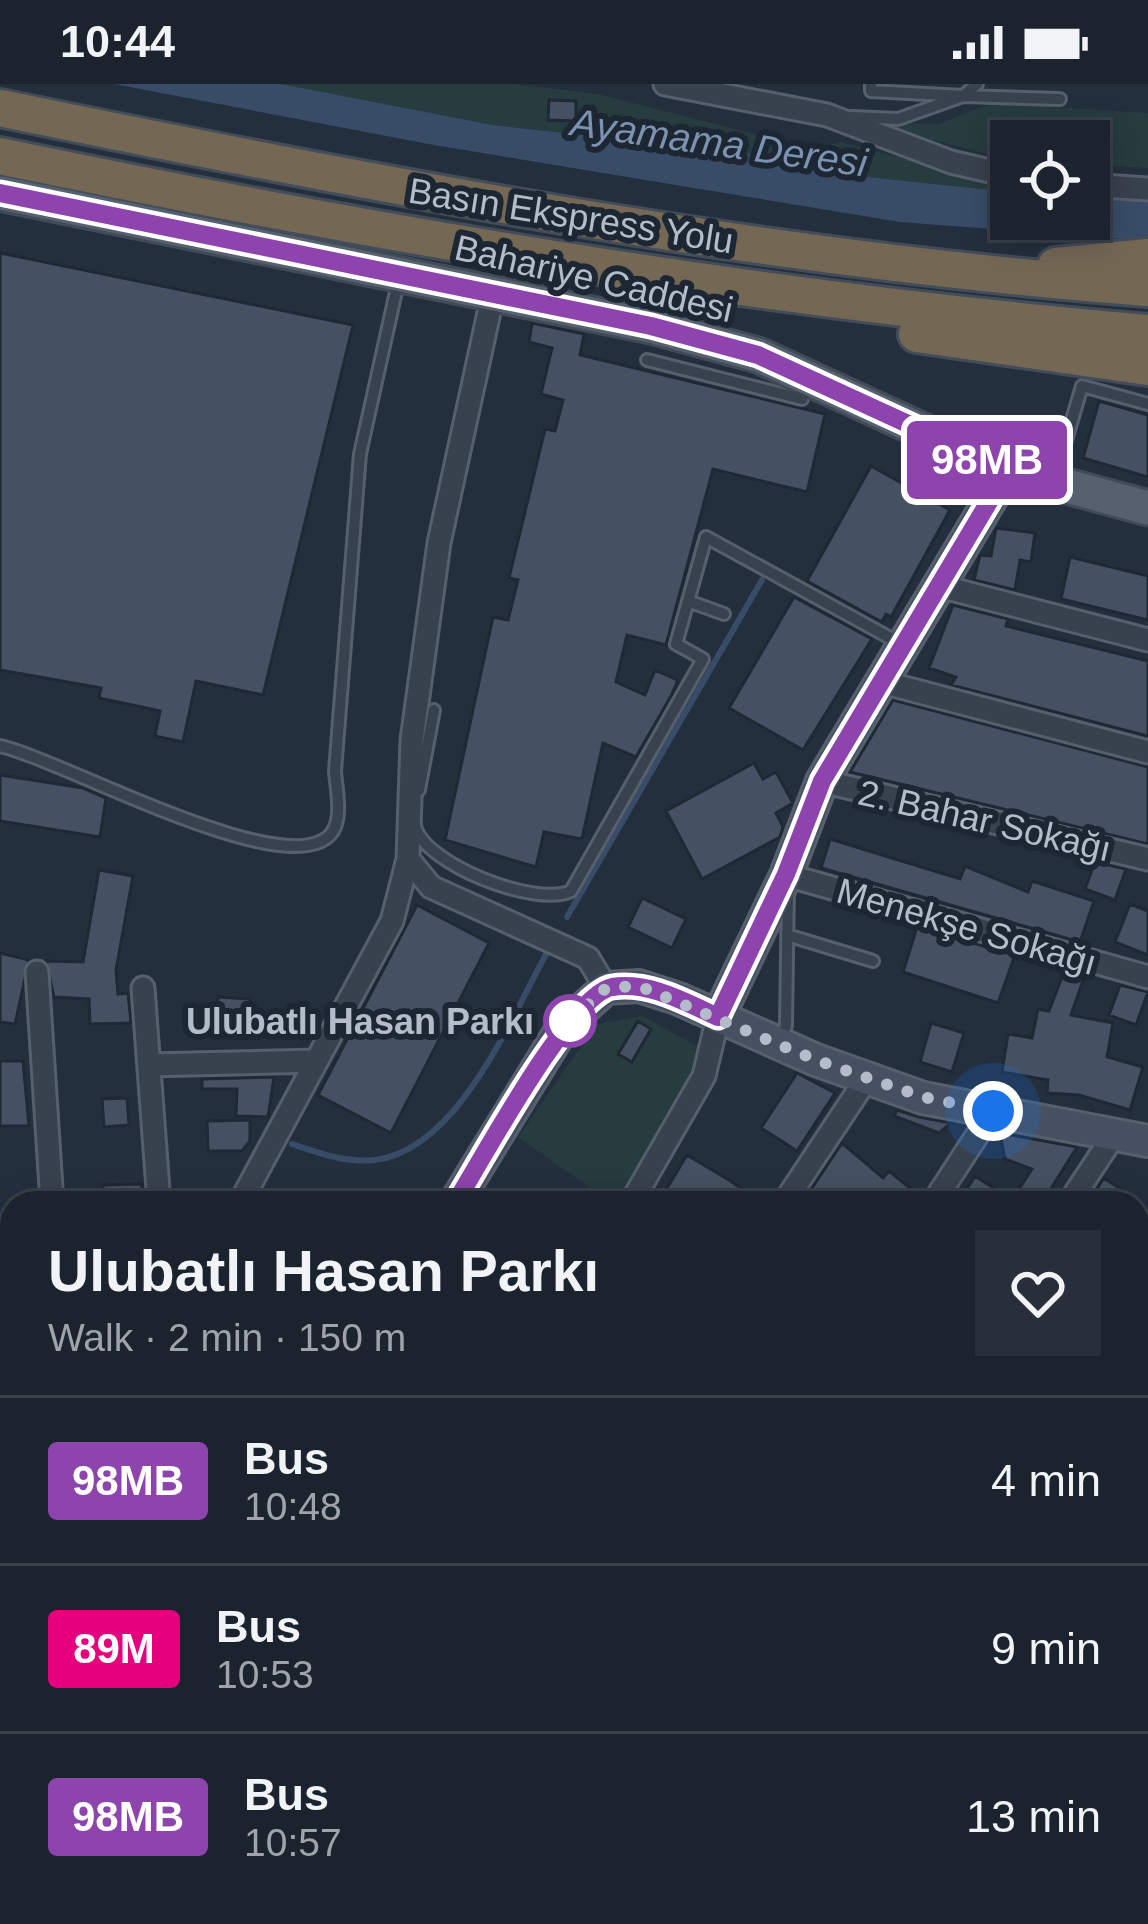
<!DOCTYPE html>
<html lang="en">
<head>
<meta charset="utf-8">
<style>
  :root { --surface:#1b232e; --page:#282f3a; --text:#f1f3f6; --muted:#a0a4aa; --line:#39404a }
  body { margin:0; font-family:Arial,sans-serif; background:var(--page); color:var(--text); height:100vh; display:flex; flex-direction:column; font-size:45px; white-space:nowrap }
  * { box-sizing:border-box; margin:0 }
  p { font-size:39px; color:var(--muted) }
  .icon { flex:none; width:66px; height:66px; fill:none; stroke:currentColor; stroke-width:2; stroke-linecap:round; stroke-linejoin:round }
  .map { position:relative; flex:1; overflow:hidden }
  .details { position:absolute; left:0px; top:1107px; width:1149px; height:735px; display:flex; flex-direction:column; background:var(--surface); border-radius:36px 36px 0 0; box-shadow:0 6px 30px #0003,0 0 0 3px var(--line) }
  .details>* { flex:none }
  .badge { padding:0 24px; border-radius:9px; font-size:42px; line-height:78px }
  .controls { position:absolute; left:990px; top:36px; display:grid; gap:24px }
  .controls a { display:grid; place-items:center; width:120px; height:120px; border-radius:0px; background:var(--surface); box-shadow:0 6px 30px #0003,0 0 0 3px var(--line); font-size:60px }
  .you { position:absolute; width:60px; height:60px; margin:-30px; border:9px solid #fff; border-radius:50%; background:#1a73e8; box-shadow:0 0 0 18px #1a73e833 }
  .map>.badge { position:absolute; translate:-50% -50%; box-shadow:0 0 0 6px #fff }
  .round { display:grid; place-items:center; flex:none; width:126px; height:126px; border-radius:0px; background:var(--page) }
  .summary { display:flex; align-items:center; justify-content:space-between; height:204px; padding:0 48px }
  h1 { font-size:57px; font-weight:800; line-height:90px }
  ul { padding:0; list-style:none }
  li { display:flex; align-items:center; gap:36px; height:168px; padding:0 48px; border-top:3px solid var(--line) }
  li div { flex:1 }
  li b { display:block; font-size:45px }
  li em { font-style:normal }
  li .badge { min-width:132px; font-weight:700; text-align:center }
  .status { display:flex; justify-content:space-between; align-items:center; height:84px; padding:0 60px; background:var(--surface); direction:ltr }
  .status svg { height:33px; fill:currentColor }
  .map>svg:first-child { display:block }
  .green { fill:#263c3f }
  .water { fill:#394c67 }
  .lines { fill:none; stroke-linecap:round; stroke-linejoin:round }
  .stream { stroke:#394c67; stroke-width:6 }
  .building { fill:#455162; stroke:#1f2835; stroke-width:3 }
  .service-casing { stroke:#565f6c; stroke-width:16 }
  .minor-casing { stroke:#565f6c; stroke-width:27 }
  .secondary-casing { stroke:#565f6c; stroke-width:36 }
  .primary-casing { stroke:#414a57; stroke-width:39 }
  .motorway-casing { stroke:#434c59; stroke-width:42 }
  .service { stroke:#38414e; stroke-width:10 }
  .minor { stroke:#38414e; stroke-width:21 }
  .secondary { stroke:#465061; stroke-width:30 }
  .primary { stroke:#56606e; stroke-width:33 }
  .motorway { stroke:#746855; stroke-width:36 }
  .line-casing { stroke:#fff; stroke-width:27 }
  .line { stroke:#8e44ad; stroke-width:18 }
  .walk { stroke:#b4bcc9; stroke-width:12; stroke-dasharray:0 21.6 }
  .stop-dot { fill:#fff; stroke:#8e44ad; stroke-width:6 }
  .labels { text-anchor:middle; stroke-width:12; stroke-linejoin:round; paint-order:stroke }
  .street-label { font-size:36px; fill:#b4bcc9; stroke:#1d2633 }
  .stop-label { font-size:36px; font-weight:bold; fill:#b4bcc9; stroke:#1d2633; text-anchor:end }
  .water-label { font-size:39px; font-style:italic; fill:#7c92b1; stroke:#1d2633 }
</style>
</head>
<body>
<div class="status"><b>10:44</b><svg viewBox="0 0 49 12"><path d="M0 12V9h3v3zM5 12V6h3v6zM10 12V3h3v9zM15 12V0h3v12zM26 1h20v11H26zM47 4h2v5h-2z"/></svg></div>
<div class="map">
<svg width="1148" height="1840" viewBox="0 0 1148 1840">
  <rect width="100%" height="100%" fill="#242f3e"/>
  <path class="green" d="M281,0h232l85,10 215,55 27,-7 171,43v7l-153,-16 -71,-18 -294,-33z
    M990,19l158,10v55l-59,-3v-24h-78v19l-144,-37 72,1z
    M643,932l57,32v19l-67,111 -24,23 -91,-64 79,-113z"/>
  <path class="water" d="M114,0h167l212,41 294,33 71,18 153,16v27h78v-21l59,3v40l-248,-19 -466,-77z"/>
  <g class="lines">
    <path class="stream" d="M567,833l195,-337
      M292,1060c27,9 53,19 83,16 85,-11 136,-144 174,-211"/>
  </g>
  <path class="building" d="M549,16l27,1v20l-28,-1z
    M0,169l353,72 -90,370 -67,-14 -13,61 -28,-6 5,-25 -61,-13 2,-10 -101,-18z
    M532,239l52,11 -4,21 245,59 -18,78 -94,-23 -47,176 -39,-10 -11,47 29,13 10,-25 23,10 -7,16 -35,61 -33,-14 -21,96 -38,-7 -8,35 -91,-27 48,-223 15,3 10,-40 -9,-2 36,-149 10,2 8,-31 -22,-6 11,-46 -23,-6z
    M1099,317l49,14v62l-65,-19z
    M871,382l79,44 -59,107 -5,-3 -4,8 -75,-41z
    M996,444l39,5 -4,29 -11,-2 -5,30 -41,-10 6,-25 11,1z
    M1070,473l78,19v44l-87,-21z
    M794,513l78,42 -69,111 -74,-42z
    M953,521l55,14 -2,7 142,35v75l-197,-51 5,-8 -27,-9z
    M893,616l255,67v77l-298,-72z
    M754,679l9,16 13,-7 17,31 -17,10 7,14 -3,10 -78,42 -36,-68z
    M0,691l83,13 23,10 -6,39 -100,-16z
    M830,755l130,40 5,-13 63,26 4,-11 62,20 -14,41 -259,-74z
    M1095,778l31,7 -11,31 -30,-11z
    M99,786l34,6 -17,94 2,24 10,-1 3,30 -41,1 -1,-25 -35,-2 -8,-36 37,1z
    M642,814l44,21 -14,29 -44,-21z
    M1130,820l18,7v44l-33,-13z
    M417,821l72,38 -98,190 -73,-38z
    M917,843l98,28 -17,48 -95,-31z
    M0,869l29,7 -14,64 -15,-2z
    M1065,885l20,6 -14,40 42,8 -6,34 36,10 -13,43 -51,-15 -32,-2 1,-13 -46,-8 6,-38 24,4 6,-29 11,2z
    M1120,901l28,7 -12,33 -27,-10z
    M218,913l32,2 -2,38 -32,-2z
    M638,937l13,8 -19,33 -14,-8z
    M931,939l33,10 -12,39 -32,-10z
    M0,977h23l6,65h-29z
    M797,989l38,20 -38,58 -36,-23z
    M274,993l-6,40 -32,-1 1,-27h-35v-10z
    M127,1014l2,27 -25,2 -2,-28z
    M897,1026l22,7 32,6 -12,10 -45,-17z
    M250,1036v21l-8,10h-34l-1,-30z
    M1000,1049l77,14 -35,56h-21l-4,-11 15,-23 -27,-10z
    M842,1059l41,35 6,-7 31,25 -2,7h-40l-17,-13 -11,13h-48z
    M687,1071l42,25 34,23h-105z
    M975,1092l42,27h-59z
    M1104,1094l37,25h-54z
    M142,1100v19h-39v-18z"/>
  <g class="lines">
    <g class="service-casing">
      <path id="service" d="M871,0v7l92,5 14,-12
        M852,33l46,2 65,-23 97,3
        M647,276l155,39 5,-14
        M1055,394l27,-92 66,18
        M688,517l36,13
        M0,662c63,14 283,137 330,89 14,-14 6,-47 5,-64l25,-317 39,-176
        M419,706l15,-80
        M415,742c9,38 121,82 156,65l132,-232 -27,-15 30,-107 197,108
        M790,852l83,25
        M781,957l5,-16 2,-138"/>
    </g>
    <g class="minor-casing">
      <path id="minor" d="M665,0l162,31 124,47 60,14
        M1089,101l59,4
        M493,210l-54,249 -27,197 -4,119 23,28 157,71 18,30
        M943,503l205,53
        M882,598l266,70
        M822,697l326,78
        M786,791l362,102
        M37,888l15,231
        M143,904l16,215
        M149,981l167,-4
        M240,1119l152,-282 16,-62
        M631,1119l73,-127 14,-59
        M784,1119l83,-125
        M933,1119l60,-92
        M1069,1119l45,-68
        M1137,1217l11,-15
        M1137,1397l11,-16
        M1137,1590l11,-16
        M1137,1719l11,7
        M94,1830v10
        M201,1830v10
        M441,1830l13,10
        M284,1840l8,-10
        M558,1840l7,-10
        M682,1840l7,-10
        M824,1840l7,-10
        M959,1840l7,-10"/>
    </g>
    <g class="secondary-casing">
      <path id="secondary" d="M718,933l68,-142 36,-94 186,-311
        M455,1119l108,-176 43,-39 33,-2 40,13 137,61 107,38 225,43
        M0,1304l12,-1"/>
    </g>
    <g class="primary-casing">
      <path id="primary" d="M0,109l651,133 107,29 250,115 140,38"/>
    </g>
    <g class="motorway-casing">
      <path id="motorway" d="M0,24c380,78 761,151 1148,180
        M0,72c380,79 761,144 1148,177
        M1056,182l92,-9
        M917,250l231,33"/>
    </g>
    <use href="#service" class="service"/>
    <use href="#minor" class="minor"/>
    <use href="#secondary" class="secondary"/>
    <use href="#primary" class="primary"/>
    <use href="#motorway" class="motorway"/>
  </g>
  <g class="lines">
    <g class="line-casing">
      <path id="line" d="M0,109l651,133 107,29 250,115 -186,311 -36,93 -68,143c-33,-15 -69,-36 -106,-30 -42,8 -131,175 -157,216"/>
    </g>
    <use href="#line" class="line"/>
    <path class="walk" d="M570,937l-7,6 43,-39 33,-2 177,74 107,37 70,14"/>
  </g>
  <circle class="stop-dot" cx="570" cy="937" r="24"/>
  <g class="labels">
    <g class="street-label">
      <text transform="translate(571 131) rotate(9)" y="13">Basın Ekspress Yolu</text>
      <text transform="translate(594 194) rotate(13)" y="13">Bahariye Caddesi</text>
      <text transform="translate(985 736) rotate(13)" y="13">2. Bahar Sokağı</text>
      <text transform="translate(967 842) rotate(16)" y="13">Menekşe Sokağı</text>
    </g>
    <g class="stop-label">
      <text x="534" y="950">Ulubatlı Hasan Parkı</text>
    </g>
    <g class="water-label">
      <text transform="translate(719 58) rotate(8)" y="14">Ayamama Deresi</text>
    </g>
  </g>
</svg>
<div class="controls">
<a><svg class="icon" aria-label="locate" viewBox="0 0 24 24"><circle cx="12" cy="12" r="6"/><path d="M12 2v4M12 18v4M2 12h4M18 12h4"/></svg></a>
</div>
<div class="you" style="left:993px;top:1027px"></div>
<b class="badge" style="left:987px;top:376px;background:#8e44ad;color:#fff">98MB</b>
<section class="details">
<div class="summary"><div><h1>Ulubatlı Hasan Parkı</h1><p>Walk · 2 min · 150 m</p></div><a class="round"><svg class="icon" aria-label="heart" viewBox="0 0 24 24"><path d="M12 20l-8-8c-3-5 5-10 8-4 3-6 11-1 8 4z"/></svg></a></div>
<ul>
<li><span class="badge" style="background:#8e44ad;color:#fff">98MB</span><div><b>Bus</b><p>10:48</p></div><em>4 min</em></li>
<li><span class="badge" style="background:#e6007e;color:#fff">89M</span><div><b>Bus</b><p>10:53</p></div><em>9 min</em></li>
<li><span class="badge" style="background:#8e44ad;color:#fff">98MB</span><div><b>Bus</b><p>10:57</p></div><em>13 min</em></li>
</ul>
</section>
</div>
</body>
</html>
